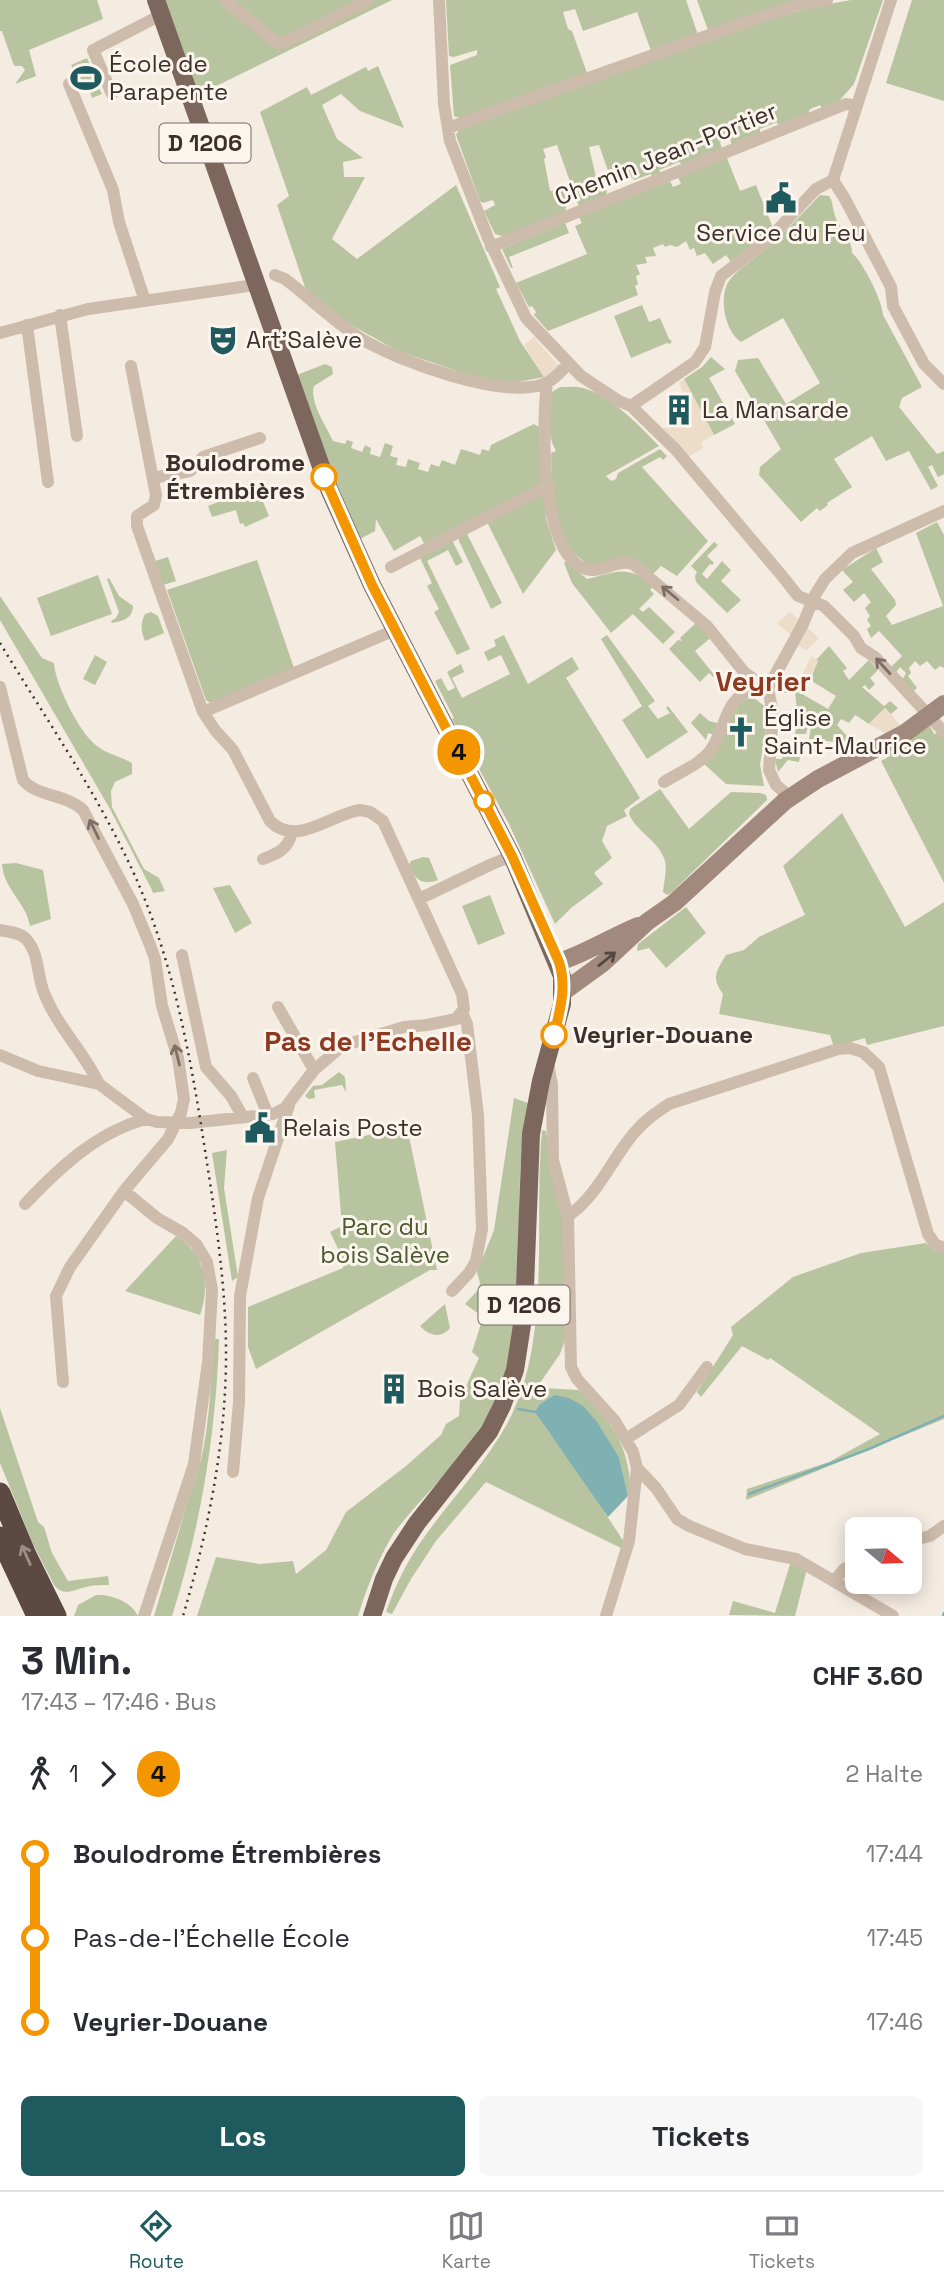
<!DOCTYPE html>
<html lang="de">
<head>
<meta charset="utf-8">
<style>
  :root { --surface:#fff; --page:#f7f7f7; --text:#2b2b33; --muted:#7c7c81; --line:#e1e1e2; --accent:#1f5a5e }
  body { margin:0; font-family:"Space Grotesk",sans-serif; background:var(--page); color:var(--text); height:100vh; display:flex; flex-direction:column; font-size:26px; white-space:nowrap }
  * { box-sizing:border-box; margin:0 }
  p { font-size:23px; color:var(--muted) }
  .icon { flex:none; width:38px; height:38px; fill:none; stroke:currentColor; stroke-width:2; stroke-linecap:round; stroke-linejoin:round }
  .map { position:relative; height:1616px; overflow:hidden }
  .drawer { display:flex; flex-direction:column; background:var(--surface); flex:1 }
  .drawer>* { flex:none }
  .badge { padding:0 14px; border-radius:23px; font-size:24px; line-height:46px }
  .needle { width:46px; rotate:109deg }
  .fabs { position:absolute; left:845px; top:1517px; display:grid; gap:14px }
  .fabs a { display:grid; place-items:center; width:77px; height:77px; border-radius:10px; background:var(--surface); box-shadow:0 4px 18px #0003; font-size:35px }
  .map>.badge { position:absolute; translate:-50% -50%; box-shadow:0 0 0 4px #fff }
  .legs { display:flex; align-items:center; gap:10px; height:77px; padding:0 21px; font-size:23px }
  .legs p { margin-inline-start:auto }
  .summary { display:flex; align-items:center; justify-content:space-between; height:119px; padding:0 21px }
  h1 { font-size:38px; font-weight:600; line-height:52px }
  .primary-button { display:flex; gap:14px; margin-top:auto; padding:14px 21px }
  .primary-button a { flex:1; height:80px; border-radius:10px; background:var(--accent); color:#fff; font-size:28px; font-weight:600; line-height:80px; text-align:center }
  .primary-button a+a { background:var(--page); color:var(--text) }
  ul { padding:0 21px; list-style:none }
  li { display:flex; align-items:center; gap:24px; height:84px; font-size:26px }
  li i { display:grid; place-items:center; width:10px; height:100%; margin:0 9px; background:currentColor }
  li i::after { content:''; width:18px; height:18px; margin:-9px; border:5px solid; border-radius:50%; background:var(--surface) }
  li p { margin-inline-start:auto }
  li:first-child i { background:linear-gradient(#0000 50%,currentColor 0) }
  li:last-child i { background:linear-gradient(currentColor 50%,#0000 0) }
  .tabs { display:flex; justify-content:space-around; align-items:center; height:98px; border-top:2px solid var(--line); background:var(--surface); font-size:19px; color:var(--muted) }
  .tabs a { display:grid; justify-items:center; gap:4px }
  .tabs .current { color:var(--accent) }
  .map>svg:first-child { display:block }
  .green { fill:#b8c4a0 }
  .plaza { fill:#ecdcc8 }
  .water { fill:#7fb0b2 }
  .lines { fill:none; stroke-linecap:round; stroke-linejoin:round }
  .stream { stroke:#7fb0b2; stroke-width:2.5 }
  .street { stroke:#cdbbac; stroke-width:12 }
  .secondary { stroke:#a18a7d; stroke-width:18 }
  .primary { stroke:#7d675c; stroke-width:18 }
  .highway { stroke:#5c4a42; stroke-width:21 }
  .rail { stroke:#3b302b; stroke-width:2.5; stroke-dasharray:2 5; stroke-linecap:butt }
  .oneway { stroke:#7d6f65 }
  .oneway2 { stroke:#544640 }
  .oneway3 { stroke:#9c8e87 }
  .line-1-casing { stroke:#fff; stroke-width:16 }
  .line-1 { stroke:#f39600; stroke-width:10 }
  .stop-1-dot { fill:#fff; stroke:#f39600; stroke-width:3.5 }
  .labels { text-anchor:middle; stroke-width:6; stroke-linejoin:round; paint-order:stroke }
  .shield { fill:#fbf5ee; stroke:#756b66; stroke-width:2 }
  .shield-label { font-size:23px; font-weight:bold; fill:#3b302b }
  .poi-label { font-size:24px; fill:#3b302b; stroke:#fbf5ee; text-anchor:start }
  .street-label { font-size:24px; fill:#3b302b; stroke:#fbf5ee }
  .stop-label { font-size:24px; font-weight:bold; fill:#3b302b; stroke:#fbf5ee; text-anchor:end }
  .park-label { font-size:24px; fill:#4a5a2e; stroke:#fbf5ee }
  .quarter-label { font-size:28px; font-weight:bold; fill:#8c3b22; stroke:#fbf5ee }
</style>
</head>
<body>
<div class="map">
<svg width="944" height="1616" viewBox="0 0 944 1616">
  <rect width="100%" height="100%" fill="#f4ebe1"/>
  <path class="green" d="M0,0h97l6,19 -74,31 7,26 -21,8 10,-14 -3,-4h-7l-2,-3 -11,-32h-2z
    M165,0h227l-186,91 -8,10z
    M446,0h240l11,32v2l-46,17 -14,-39 -54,19 -8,-22 -12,3 5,17 4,2 15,42 -127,45 -6,-2 -4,-51 27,-10v-5l-23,7 -5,-1z
    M697,0h104l-93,30z
    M851,0h32l-29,84 -15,17 -17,7 -2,-3 -10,4 -2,5 -30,11 -1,-3 -17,7v5l-28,11 -2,-6 -10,3 2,7 -39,16 -4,-3 -20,8 2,4 -9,3 -1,-3 -17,6 -1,-2 -20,7 -14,-40 -10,2 7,30 9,8 2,7 -2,5 -26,10 -22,-62 -14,4 3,8 -2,2 6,32 13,-2 4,13 -2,11 -60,24 -10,-3 -11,-23 11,-6 -2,-5 -10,3 -3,-2 -24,-66 4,-7 333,-117 4,1 10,-4z
    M912,0h32v101l-58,-18z
    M87,58l9,20 -10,5 3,5 8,-4 5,10 -10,4 -3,-9 -6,2 -12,-26z
    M378,66l26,62 -44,-17 -19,-17 -19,11 15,34 26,19 -20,4 1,15h21l-33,62 25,20 99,-74 44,102 -4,2 24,52 24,36 -26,5h-19l-39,-10 -64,-22 -50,-28 -40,-32 -29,-85 12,-9 -29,-84 47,-25 4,8 55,-28 2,4z
    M727,158l13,33 16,-6 17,43 -42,34 -5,-7 -13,9 -8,-11 -8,3 -3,-8 -4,2 -4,-9 -9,6 -7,-2 -5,2 -2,-3 -10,4 3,8 -11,1 2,6 -11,2 4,9 -4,2 2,8 -3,2 3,9 -90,36 -14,-16 2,-3 -4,-6 -3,1 -13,-24 71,-29 -12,-28 7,-3 -3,-6 91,-36 3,6 8,-3 -3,-7z
    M820,195l9,1c4,6 3,9 5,16 3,15 18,25 18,41 11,9 30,47 31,62l39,72 -20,11 -3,9 38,47 7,-3v23l-6,3 -6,-12 -4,2 10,19 -7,4 -22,-39 -23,10 -14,-25 -38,23 18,28 -25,16 1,2 -8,6 -3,-3 -16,14 -42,-47 1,-8 21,-18 -46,-78 3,-11 20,-2 28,46 34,-21 -37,-65 -42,24c-15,-10 -21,-39 -15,-55 5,-15 32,-30 43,-41 18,-16 34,-33 51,-51z
    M565,223l4,10 -60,24 4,11h-2l-9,-19z
    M642,305l7,17 11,-4 9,21 3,2 -2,3 -3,-1 -36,15 -17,-42z
    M711,357l14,12 -16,9 26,46 -21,11 -30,-56 18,-12z
    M325,364l7,3 1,7 -19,12c-5,15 12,40 19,55l12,3 2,-4 6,2 -2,6 11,4 3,-7 6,3 -1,6 10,3 5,-14 8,3 -3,10 8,2 -2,7 10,2 2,-8 12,4 -2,6 10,3 3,-8 8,3 3,-7 13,5 6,-16 19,6 2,-6 7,2 2,-6 43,-21 5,3 4,55 -118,63 -5,-9 -26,15 -18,-32 -1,12 -17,9 -64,-164z
    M560,387c8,0 16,-1 23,1 27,7 57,38 76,58l-53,30 5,5 5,-2 2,-6 42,-24 7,7 -4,4 -3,-3 -18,10 66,74 -31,35 -16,-10 -9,9 -22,-17 -39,9 -23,-18 -15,-44 -2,-52 5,-2c-11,-21 -7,-35 -4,-59z
    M257,487l12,29 -24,11 -2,-4 -3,1 -4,-14 -24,7 -4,-11z
    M540,494l5,4 1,21 10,31 -33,44 -37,-74z
    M937,522l7,13v133l-4,-2 -5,4 -8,-9 -7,5 -5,-5 -6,7 2,5 -3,3 9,12 -5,4 -10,-12 4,-7 -6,-6 -5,7 -5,-6 12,-12 -23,-25 -8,7 -4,-9 4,-3 -4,-6 3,-4 -5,-8 6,-6 -7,-9 -10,9 -11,-12 10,-8 -11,-12 34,-22 7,14 -12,7 24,31 1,5 -10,11 6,9 51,-19 -27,-73z
    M466,532l36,71 -11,6 -32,-68 -1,-4z
    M452,540l11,22 -7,4 -8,-16 -21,11 43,88 -13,6 -23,-43 5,-3 -12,-23 5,-3 -12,-25z
    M714,542l4,3 -11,11 7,7 -2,2 -2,-1 -8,10 5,5 15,-18 9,9 -10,11 20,19 -14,13 -31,-31 -1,-6 2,-4 -6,-6z
    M168,557l8,24 -13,4 -8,-24z
    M257,560l38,111 -83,33 -6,-4 -39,-110z
    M566,561l21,18c30,-7 38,-15 67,6l-4,5 4,4 -15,15 4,3 6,-5 26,25 -12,12 -30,-30 -22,19 -39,-50 -8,-20z
    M98,575l14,39 -61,22 -14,-38z
    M109,578l10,18 14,10c0,12 -10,15 -21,17l-1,-2 5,-3 3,-6 -12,-33z
    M0,596l42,62 12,5c1,21 26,71 43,83 11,9 24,10 35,17v11l-17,8 -4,9 1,16 32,62 15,9 6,13 -12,2 -1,-3 -42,-81 -110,-189z
    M151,612l7,4 6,17 -19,8c-4,-10 -5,-17 0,-27z
    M697,622l16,14 -18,15 20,25 -2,1 -4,-4 -9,9 -31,-33 9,-9 4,1 -2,-3z
    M504,635l24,49 44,-27 7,12 -13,9 74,120 -16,12 3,6 -20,10 -5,15 10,17 -18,15 9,11 -32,24 -16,16 -46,-100 -57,-105 2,-1 -19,-37 6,-3 7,13 7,-3 -8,-16 14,-8 3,8 -12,6 10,20 48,-24 -9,-19 -13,6 -4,-9 12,-6 -2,-6z
    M607,635l48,66 -7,5 10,13 12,-6 -4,-5 2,-2 20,26 -41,27 -25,-39 20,-14 -41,-67z
    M829,646l18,22 -4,3 6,9 20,-20 9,10 -8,8 5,6 -6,6 -4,-5 -3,2 22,19 6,-5 8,7 -7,6 -6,-6 -16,16 -14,-9 -6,8 -8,-4 -4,6 11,12 -4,6 -35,-4 2,-12 -3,-1 -2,8h-11l3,-15 -3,-26h-15l3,-10 45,26 8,-13 -26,-16 8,-19 -2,-1z
    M95,655l12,7 -12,23 -12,-6z
    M753,697l14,11 1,8 -8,49 4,21 -38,-2 -24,-22 21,-28 18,-33z
    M700,713l9,8 8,2 -3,12 -6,-2 -2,7 -15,-17z
    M930,726l4,8 4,-1 6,4v146l-63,-122 6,-3v-6l13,-8 3,1 9,-6 -1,-2z
    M775,740l16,1 -3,13 12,3 -1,5 -11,-2 -10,12 -3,-13h7l1,-6 -8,-1z
    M660,789l29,40 42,-37 29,1 6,2 1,5 -96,93 -4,2 -4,-3c1,-11 5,-24 1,-34 -6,-17 -28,-27 -35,-44l1,-5z
    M842,813l63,114 39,-25v124l-77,19 -2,-7 -31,9 -4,-12 -111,-21 4,-20c-12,-17 -7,-22 3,-39l18,-5 15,-13 46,-22 -22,-49z
    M423,857l6,1 9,22c-17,6 -23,-1 -29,-15l2,-4z
    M16,863l27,7 8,49 -21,7c-4,-24 -26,-36 -28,-62z
    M230,885l22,38 -17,10 -22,-45z
    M490,895l15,39 -27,11 -16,-39z
    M686,907l20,26 -40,35 -17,-20 -12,3 1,-7z
    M339,1072l6,5 1,15 -4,-7 -28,5 1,8 -6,1 -4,-3 8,-10 9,-1z
    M514,1098l14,5c-18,89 2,182 -23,270 -2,10 -4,22 -9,31 -25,50 -69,85 -102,129 -16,26 -27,54 -36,83h-161l19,-59 44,7 33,-3 3,13 30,-24 20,-38 60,-46 35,-31 5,-11 13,-8 1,-17 19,-41 -7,-6 11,-35 -18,-13 13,-14 2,-7 -3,-11 17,-42z
    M407,1127l30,143h-7l-174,99 -8,-22v-40l95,-39 1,-7 -14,-29 12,-6 -7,-84z
    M542,1130l4,1 6,43 14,51 1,110 -7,19 -20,29 3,5 36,2c33,32 50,55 52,102l-3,4 -9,-39 -21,-34 -44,-28 -14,9 5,23 28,37 51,78 -1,7 -137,-67 -50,59 -25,38 -19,35 -6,-2c7,-20 16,-40 27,-58 28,-45 68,-83 94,-130 46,-85 26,-199 35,-294z
    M227,1150l-3,38 14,89 -6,4 -20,-128z
    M176,1236c28,16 35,49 24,79l-75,-24z
    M926,1243l7,7 11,2v167l-198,81 1,-11 82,-27 51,-28 -104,-72 -6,-4 -2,2 -26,-14 -41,51 -4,-5 36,-57 -2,-8 62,-50 68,-24z
    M445,1304l5,24c-9,11 -21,8 -30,-2z
    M214,1339h5c-3,95 -18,186 -47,277h-18l38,-129c17,-36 19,-107 22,-148z
    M0,1408l38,114 6,5 8,26 16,28 40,-5 1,9c-8,0 -16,0 -23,2 -13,3 -22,10 -32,-2l-21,-41 -33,-81z
    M791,1561l16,8 -12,47 -66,-1 4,-14 42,12z
    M96,1595c15,-1 36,7 42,21h-64l4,-11z"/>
  <path class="plaza" d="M534,337l26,30 -11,9 -5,1 -20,-32z
    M684,379l30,56 -13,7 2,6 -19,11 -21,-30 29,-15 -13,-31z
    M790,612l29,26 -12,12 -7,-3 -9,-12 -14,-12z
    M811,656l7,5 -17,33 -6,-4z
    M885,708l16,18 -14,8 -18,-10z"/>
  <path class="water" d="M554,1395l15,3 14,8 15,17 21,34 9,39 -20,21 -73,-105 5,-8z"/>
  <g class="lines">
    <path class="stream" d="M518,1409l17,3
      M749,1494l120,-45 75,-33
      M943,1616l1,-3"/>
    <path class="street" d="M225,0l54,44 24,-10 65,-34
      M439,0l5,104 6,37 38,97 38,80 55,58 38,25 12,5 45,44 107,127 15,19 26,10 30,30 7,12 14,9 69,75
      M69,84l44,106 6,32 26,79
      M112,94l-19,-44 68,-35
      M448,128l298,-106 52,-17 29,-5
      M833,180l12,19 46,88 2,19 31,58 20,20
      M491,247l355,-143 11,2
      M275,275l10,4c25,19 48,42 75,59 35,22 150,65 188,44 8,-4 14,-12 20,-18
      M60,315l17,121
      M27,325l21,157
      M0,333l88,-24 167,-24
      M547,383c-5,41 -7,162 34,184 18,10 35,-9 52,-3l74,62 37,46 12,9
      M631,406l64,-44 10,-15 10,-55 6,-16 48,-37 47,-50 17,-9 58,-180
      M153,478l37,-7 13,-14 57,-19
      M391,567l151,-78 7,-1
      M0,687l23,93c14,17 43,14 60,30l50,94 17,41 5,14 7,47 16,52 6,41 -3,14 -13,26 -44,52 -54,76 -14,29 7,86
      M203,712l192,-82
      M664,782c14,-9 35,-17 46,-31 17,-22 13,-55 46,-62
      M790,797l-14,-12 -7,-15 4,-56 -5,-26 35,-64 12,-29 10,-16 27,-26 92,-42
      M263,859c16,-6 25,-10 29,-27
      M419,899l73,-35 20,-8
      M0,930c8,2 20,2 26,9 13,14 11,34 17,51 12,34 41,62 56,94
      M182,955l24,112 25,29 12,21
      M278,1007l36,63
      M0,1055l38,16 61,13 47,35 11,3 33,1 66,-7 17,-2 12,-6 29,-38 28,-24 62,-19 23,-2 29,-6 8,-10 -2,-15 -79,-173 -13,-9 -10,-2c-29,4 -64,38 -90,11l-37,-71 -18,-20 -12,-18 -66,-186v-10l17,-11 2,-10 -25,-129
      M548,1063l4,22 1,75 15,56 3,151 6,12 38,42 18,31 4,16 -8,73 -23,75
      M253,1078l15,37
      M124,1191l33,27 26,15 13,11 11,18 5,28 -4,72 -14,102 -50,152
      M25,1204c34,-36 72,-72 121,-85
      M568,1216c30,-20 44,-58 67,-84 10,-12 22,-20 34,-28l169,-55 12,-1 13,4 16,15 49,167 7,10 9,4
      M452,1291l17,-18 7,-12 6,-32 -4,-114 -11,-91 -5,-12
      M626,1439l53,-34 28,-38
      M637,1468l19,20 21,31 12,7 56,23 51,10 97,57
      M233,1472l6,-70 1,-106 18,-98 31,-93
      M910,1541l20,-5 14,-10
      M835,1580l9,-11 14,-6"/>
    <path class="secondary" d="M559,962c28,-9 52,-25 79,-36
      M563,992l40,-29 44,-41 27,-19 111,-102 33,-22 87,-46 39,-29"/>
    <path class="primary" d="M156,0l173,489 43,96 140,271 50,120v28l-21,77 -10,53 -7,178 -9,58 -13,36 -13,26 -72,91 -23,35 -10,21 -12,37"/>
    <path class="highway" d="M0,1493l26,62 30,61
      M0,1537l37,79"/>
    <path class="rail" d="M0,643c46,76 98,151 135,233 36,81 53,167 67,255 11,71 23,142 24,215 1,92 -17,182 -43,270"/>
  </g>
  <defs><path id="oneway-shaft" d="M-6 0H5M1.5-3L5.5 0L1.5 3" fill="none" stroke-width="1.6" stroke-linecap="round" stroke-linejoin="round" transform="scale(1.75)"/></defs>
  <g class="oneway">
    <use href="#oneway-shaft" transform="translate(670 593) rotate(-140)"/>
    <use href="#oneway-shaft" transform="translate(883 666) rotate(-132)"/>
    <use href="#oneway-shaft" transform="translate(94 829) rotate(-116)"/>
    <use href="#oneway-shaft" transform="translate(177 1055) rotate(-104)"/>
  </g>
  <use class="oneway2" href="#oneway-shaft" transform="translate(607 959) rotate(-39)"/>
  <use class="oneway3" href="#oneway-shaft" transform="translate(26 1555) rotate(-114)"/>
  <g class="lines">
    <g class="line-1-casing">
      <path id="line-1" d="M324,477l48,108 140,271 47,106c8,25 1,48 -5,73"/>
    </g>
    <use href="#line-1" class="line-1"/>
  </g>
  <defs>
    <g id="stadium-bare" transform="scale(2.415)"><path d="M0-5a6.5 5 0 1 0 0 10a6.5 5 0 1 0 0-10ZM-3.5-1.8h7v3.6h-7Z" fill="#1f5a5e" stroke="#fbf5ee" stroke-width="2.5" paint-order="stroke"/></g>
    <g id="civic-bare" transform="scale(2.415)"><path d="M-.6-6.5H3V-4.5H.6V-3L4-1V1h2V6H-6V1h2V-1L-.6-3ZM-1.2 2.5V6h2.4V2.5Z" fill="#1f5a5e" stroke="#fbf5ee" stroke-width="2.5" paint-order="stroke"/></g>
    <g id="theatre-bare" transform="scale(2.415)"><path d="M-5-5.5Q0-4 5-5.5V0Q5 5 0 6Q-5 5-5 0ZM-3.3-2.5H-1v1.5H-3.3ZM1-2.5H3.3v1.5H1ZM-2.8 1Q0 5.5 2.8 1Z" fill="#1f5a5e" stroke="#fbf5ee" stroke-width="2.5" paint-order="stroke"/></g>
    <g id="building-bare" transform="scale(2.415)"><path d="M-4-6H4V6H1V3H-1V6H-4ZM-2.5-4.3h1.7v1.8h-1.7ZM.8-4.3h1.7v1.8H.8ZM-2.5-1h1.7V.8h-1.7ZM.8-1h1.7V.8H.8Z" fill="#1f5a5e" stroke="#fbf5ee" stroke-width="2.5" paint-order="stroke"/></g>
    <g id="church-bare" transform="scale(2.415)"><path d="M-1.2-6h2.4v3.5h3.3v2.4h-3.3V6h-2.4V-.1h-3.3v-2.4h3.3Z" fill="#1f5a5e" stroke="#fbf5ee" stroke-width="2.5" paint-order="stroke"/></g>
  </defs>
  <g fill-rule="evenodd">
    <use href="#stadium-bare" x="86" y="78"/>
    <use href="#civic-bare" x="781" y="198"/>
    <use href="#theatre-bare" x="223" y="340"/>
    <use href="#building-bare" x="679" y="410"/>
    <use href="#church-bare" x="741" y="732"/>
    <use href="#civic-bare" x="260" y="1128"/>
    <use href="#building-bare" x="394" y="1389"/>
  </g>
  <g class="stop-1-dot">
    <circle cx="324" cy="477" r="12"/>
    <circle cx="484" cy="801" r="9"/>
    <circle cx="554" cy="1035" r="12"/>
  </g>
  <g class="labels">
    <g class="shield">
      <rect x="159.5" y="123.5" width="91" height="39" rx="5"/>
      <rect x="478.5" y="1285.5" width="91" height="39" rx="5"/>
    </g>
    <g class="shield-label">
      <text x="205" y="151">D 1206</text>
      <text x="524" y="1313">D 1206</text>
    </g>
    <g class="poi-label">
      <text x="109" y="72">École de<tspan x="109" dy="28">Parapente</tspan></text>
      <text x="781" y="241" text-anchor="middle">Service du Feu</text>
      <text x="246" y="348">Art’Salève</text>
      <text x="702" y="418">La Mansarde</text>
      <text x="764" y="726">Église<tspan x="764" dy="28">Saint-Maurice</tspan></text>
      <text x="283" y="1136">Relais Poste</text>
      <text x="417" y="1397">Bois Salève</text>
    </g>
    <g class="street-label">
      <text transform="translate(666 154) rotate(-22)" y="8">Chemin Jean-Portier</text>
    </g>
    <g class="stop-label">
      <text x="305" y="471">Boulodrome<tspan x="305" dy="28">Étrembières</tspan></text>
      <text x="573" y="1043" text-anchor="start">Veyrier-Douane</text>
    </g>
    <g class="park-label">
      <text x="385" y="1235">Parc du<tspan x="385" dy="28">bois Salève</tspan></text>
    </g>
    <g class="quarter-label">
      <text x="763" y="691">Veyrier</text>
      <text x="368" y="1051">Pas de l'Echelle</text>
    </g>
  </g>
</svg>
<div class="fabs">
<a><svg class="needle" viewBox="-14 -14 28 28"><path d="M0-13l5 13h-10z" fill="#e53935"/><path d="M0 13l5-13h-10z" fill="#7c7c81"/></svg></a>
</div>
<b class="badge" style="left:459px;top:752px;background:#f39600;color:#111">4</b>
</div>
<section class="drawer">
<div class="summary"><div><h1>3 Min.</h1><p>17:43 – 17:46 · Bus</p></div><b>CHF 3.60</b></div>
<div class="legs"><svg class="icon" aria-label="walk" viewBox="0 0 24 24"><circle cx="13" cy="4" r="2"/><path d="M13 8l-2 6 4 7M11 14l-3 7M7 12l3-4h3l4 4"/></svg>1<svg class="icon" aria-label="forward" viewBox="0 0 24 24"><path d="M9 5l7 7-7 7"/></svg><b class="badge" style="background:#f39600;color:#111">4</b><p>2 Halte</p></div>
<ul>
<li><i style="color:#f39600"></i><b>Boulodrome Étrembières</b><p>17:44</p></li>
<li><i style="color:#f39600"></i><span>Pas-de-l'Échelle École</span><p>17:45</p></li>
<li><i style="color:#f39600"></i><b>Veyrier-Douane</b><p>17:46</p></li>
</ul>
<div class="primary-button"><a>Los</a><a>Tickets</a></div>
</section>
<nav class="tabs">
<a class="current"><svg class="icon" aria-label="directions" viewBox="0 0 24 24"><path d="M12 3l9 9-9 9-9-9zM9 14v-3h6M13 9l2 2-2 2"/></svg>Route</a>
<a><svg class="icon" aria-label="map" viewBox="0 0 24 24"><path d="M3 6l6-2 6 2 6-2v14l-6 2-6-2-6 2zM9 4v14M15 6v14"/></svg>Karte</a>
<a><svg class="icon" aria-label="tickets" viewBox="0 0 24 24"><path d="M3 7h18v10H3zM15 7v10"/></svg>Tickets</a>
</nav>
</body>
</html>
